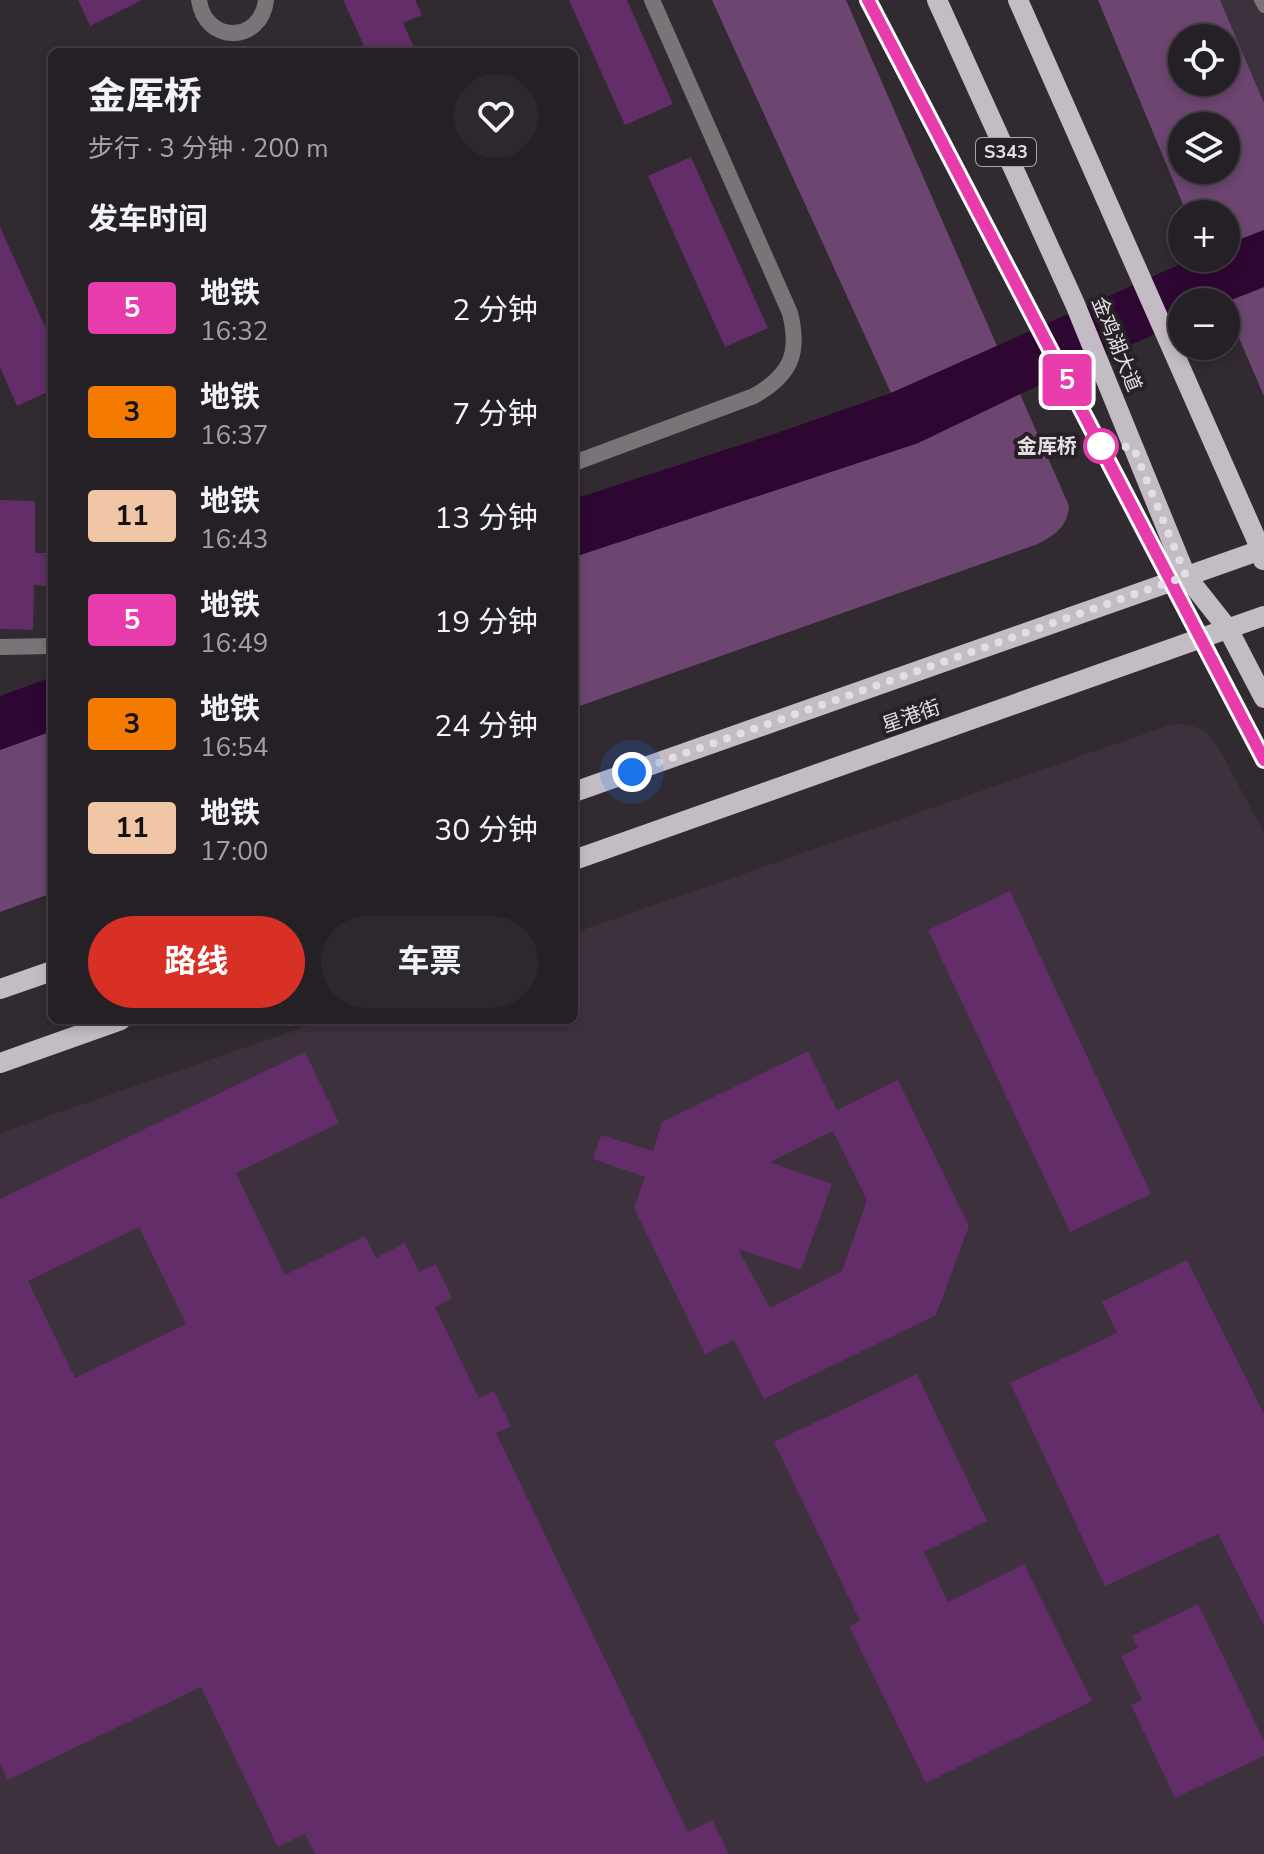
<!DOCTYPE html>
<html lang="zh">
<head>
<meta charset="utf-8">
<style>
  :root { --surface:#252025; --page:#2d282d; --text:#f1f3f6; --muted:#a3a3a7; --line:#423e42; --accent:#d93025 }
  body { margin:0; font-family:"Nunito Sans","Noto Sans SC",sans-serif; background:var(--page); color:var(--text); height:100vh; display:flex; flex-direction:column; font-size:30px; white-space:nowrap }
  * { box-sizing:border-box; margin:0 }
  p { font-size:26px; color:var(--muted) }
  .icon { flex:none; width:44px; height:44px; fill:none; stroke:currentColor; stroke-width:2; stroke-linecap:round; stroke-linejoin:round }
  .map { position:relative; flex:1; overflow:hidden }
  .sheet { position:absolute; left:48px; top:48px; width:530px; height:976px; display:flex; flex-direction:column; background:var(--surface); border-radius:12px; box-shadow:0 4px 12px #0003,0 0 0 2px var(--line) }
  .sheet>* { flex:none }
  .badge { padding:0 16px; border-radius:6px; font-size:28px; line-height:52px }
  .controls { position:absolute; left:1168px; top:24px; display:grid; gap:16px }
  .controls a { display:grid; place-items:center; width:72px; height:72px; border-radius:50%; background:var(--surface); box-shadow:0 4px 12px #0003,0 0 0 2px var(--line); font-size:40px }
  .you { position:absolute; width:40px; height:40px; margin:-20px; border:6px solid #fff; border-radius:50%; background:#1a73e8; box-shadow:0 0 0 12px #1a73e833 }
  .map>.badge { position:absolute; translate:-50% -50%; box-shadow:0 0 0 4px #fff }
  h2 { padding:0 40px; font-size:30px; line-height:72px }
  .round { display:grid; place-items:center; flex:none; width:84px; height:84px; border-radius:42px; background:var(--page) }
  .headline { display:flex; align-items:center; justify-content:space-between; height:136px; padding:0 40px }
  h1 { font-size:38px; font-weight:700; line-height:60px }
  .cta { display:flex; gap:16px; margin-top:auto; padding:16px 40px }
  .cta a { flex:1; height:92px; border-radius:48px; background:var(--accent); color:#fff; font-size:32px; font-weight:700; line-height:92px; text-align:center }
  .cta a+a { background:var(--page); color:var(--text) }
  ul { padding:0; list-style:none }
  li { display:flex; align-items:center; gap:24px; height:104px; padding:0 40px }
  li div { flex:1 }
  li b { display:block; font-size:30px }
  li em { font-style:normal }
  li .badge { min-width:88px; font-weight:700; text-align:center }
  .map>svg:first-child { display:block }
  .built { fill:#3c313d }
  .green { fill:#6c4570; fill-rule:evenodd }
  .water { fill:#2e0632 }
  .building { fill:#622d68; fill-rule:evenodd }
  .lines { fill:none; stroke-linecap:round; stroke-linejoin:round }
  .service { stroke:#787478; stroke-width:12 }
  .minor { stroke:#787478; stroke-width:16 }
  .primary { stroke:#c4bcc4; stroke-width:20 }
  .line-casing { stroke:#fff; stroke-width:18 }
  .line { stroke:#e93cac; stroke-width:12 }
  .walk { stroke:#e3dee3; stroke-width:8; stroke-dasharray:0 14.4 }
  .stop-dot { fill:#fff; stroke:#e93cac; stroke-width:4 }
  .labels { text-anchor:middle; stroke-width:8; stroke-linejoin:round; paint-order:stroke }
  .shield { fill:#272027; stroke:#aba5ab; stroke-width:2 }
  .shield-label { font-size:18px; font-weight:bold; fill:#e3dee3 }
  .street-label { font-size:20px; fill:#e3dee3; stroke:#272027 }
  .stop-label { font-size:20px; font-weight:bold; fill:#e3dee3; stroke:#272027; text-anchor:end }
</style>
</head>
<body>
<div class="map">
<svg width="1264" height="1854" viewBox="0 0 1264 1854">
  <rect width="100%" height="100%" fill="#312a31"/>
  <path class="built" d="M1220,0h44v103z
    M1180,723l22,6 9,8 10,15 43,81v1021h-1264v-721l324,-113h250v-87l593,-207z"/>
  <path class="green" d="M712,0h134l151,346 -106,47z
    M1098,0h122l44,103v127l-38,15v-31h-39zM1182,38h44v44h-44zM1182,126h44v44h-44z
    M1264,287v109l-38,-88v-6z
    M1020,394l49,112c-1,20 -14,29 -31,38l-464,164v-151l344,-114z
    M52,731v162l-52,19v-162z"/>
  <path class="water" d="M1264,230v57l-38,15h-44v20l-162,72 -102,49 -344,114v-58l206,-67 111,-39 303,-135h32v-13z
    M52,677v54l-52,19v-54z"/>
  <path class="building" d="M78,0h64l-52,26z
    M343,0h72l7,15 -19,8 13,29h-49z
    M569,0h58l46,104 -48,21z
    M691,157l77,171 -43,19 -77,-171z
    M0,227l52,115v48l-35,16 -17,-39z
    M0,500l35,1v52h17l-1,33 -17,-1 -1,45 -33,-1z
    M1010,891l141,303 -81,38 -142,-302z
    M808,1051l29,59 61,-30 71,146 -33,89 -172,84 -30,-59 -29,14 -71,-146 11,-31 -52,-18 8,-24 52,16 9,-29zM833,1131l34,69 -25,71 -72,37 -32,-59 63,21 31,-86 -62,-22z
    M305,1052l34,71 -103,50 49,102 80,-39 11,22 29,-15 14,29 17,-8 16,34 -17,9 44,91 15,-7 17,35 -15,7 192,399 24,-12 17,34h-414l-10,-20 -27,13 -77,-160 -193,93 -8,-16v-565zM139,1227l47,97 -111,54 -47,-97z
    M1187,1260l77,154v212l-46,-92 -113,52 -95,-203 107,-50 -15,-31z
    M917,1374l70,147 -63,31 24,50 76,-38 68,137 -166,82 -77,-157 11,-5 -86,-179z
    M1198,1604l66,137v15l-89,42 -44,-93 11,-5 -21,-44 17,-8 -6,-12z"/>
  <g class="lines">
    <path class="service" d="M1260,0l4,7"/>
    <path class="minor" d="M199,0c6,44 62,44 67,0
      M574,463l180,-67c37,-21 46,-43 36,-83l-138,-313
      M0,647l52,-1"/>
    <path class="primary" d="M937,0l138,304 111,272 42,53 36,69
      M1018,0l243,550 2,10
      M574,792l690,-243
      M574,860l690,-244
      M0,989l52,-18
      M0,1063l121,-43"/>
  </g>
  <g class="lines">
    <g class="line-casing">
      <path id="line" d="M868,0l396,760"/>
    </g>
    <use href="#line" class="line"/>
    <path class="walk" d="M632,772l554,-196 -53,-129 -32,-1"/>
  </g>
  <circle class="stop-dot" cx="1101" cy="446" r="16"/>
  <g class="labels">
    <rect class="shield" x="976" y="138" width="60" height="28" rx="6"/>
    <g class="shield-label">
      <text x="1006" y="158">S343</text>
    </g>
    <g class="street-label">
      <text transform="translate(1117 344) rotate(68)" y="7">金鸡湖大道</text>
      <text transform="translate(911 716) rotate(-19)" y="7">星港街</text>
    </g>
    <g class="stop-label">
      <text x="1077" y="453">金厍桥</text>
    </g>
  </g>
</svg>
<div class="controls">
<a><svg class="icon" aria-label="locate" viewBox="0 0 24 24"><circle cx="12" cy="12" r="6"/><path d="M12 2v4M12 18v4M2 12h4M18 12h4"/></svg></a>
<a><svg class="icon" aria-label="layers" viewBox="0 0 24 24"><path d="M12 4l9 5-9 5-9-5zM3 14l9 5 9-5"/></svg></a>
<a>+</a>
<a>−</a>
</div>
<div class="you" style="left:632px;top:772px"></div>
<b class="badge" style="left:1067px;top:380px;background:#e93cac;color:#fff">5</b>
<section class="sheet">
<div class="headline"><div><h1>金厍桥</h1><p>步行 · 3 分钟 · 200 m</p></div><a class="round"><svg class="icon" aria-label="heart" viewBox="0 0 24 24"><path d="M12 20l-8-8c-3-5 5-10 8-4 3-6 11-1 8 4z"/></svg></a></div>
<h2>发车时间</h2>
<ul>
<li><span class="badge" style="background:#e93cac;color:#fff">5</span><div><b>地铁</b><p>16:32</p></div><em>2 分钟</em></li>
<li><span class="badge" style="background:#f57b00;color:#111">3</span><div><b>地铁</b><p>16:37</p></div><em>7 分钟</em></li>
<li><span class="badge" style="background:#f1c6a6;color:#111">11</span><div><b>地铁</b><p>16:43</p></div><em>13 分钟</em></li>
<li><span class="badge" style="background:#e93cac;color:#fff">5</span><div><b>地铁</b><p>16:49</p></div><em>19 分钟</em></li>
<li><span class="badge" style="background:#f57b00;color:#111">3</span><div><b>地铁</b><p>16:54</p></div><em>24 分钟</em></li>
<li><span class="badge" style="background:#f1c6a6;color:#111">11</span><div><b>地铁</b><p>17:00</p></div><em>30 分钟</em></li>
</ul>
<div class="cta"><a>路线</a><a>车票</a></div>
</section>
</div>
</body>
</html>
